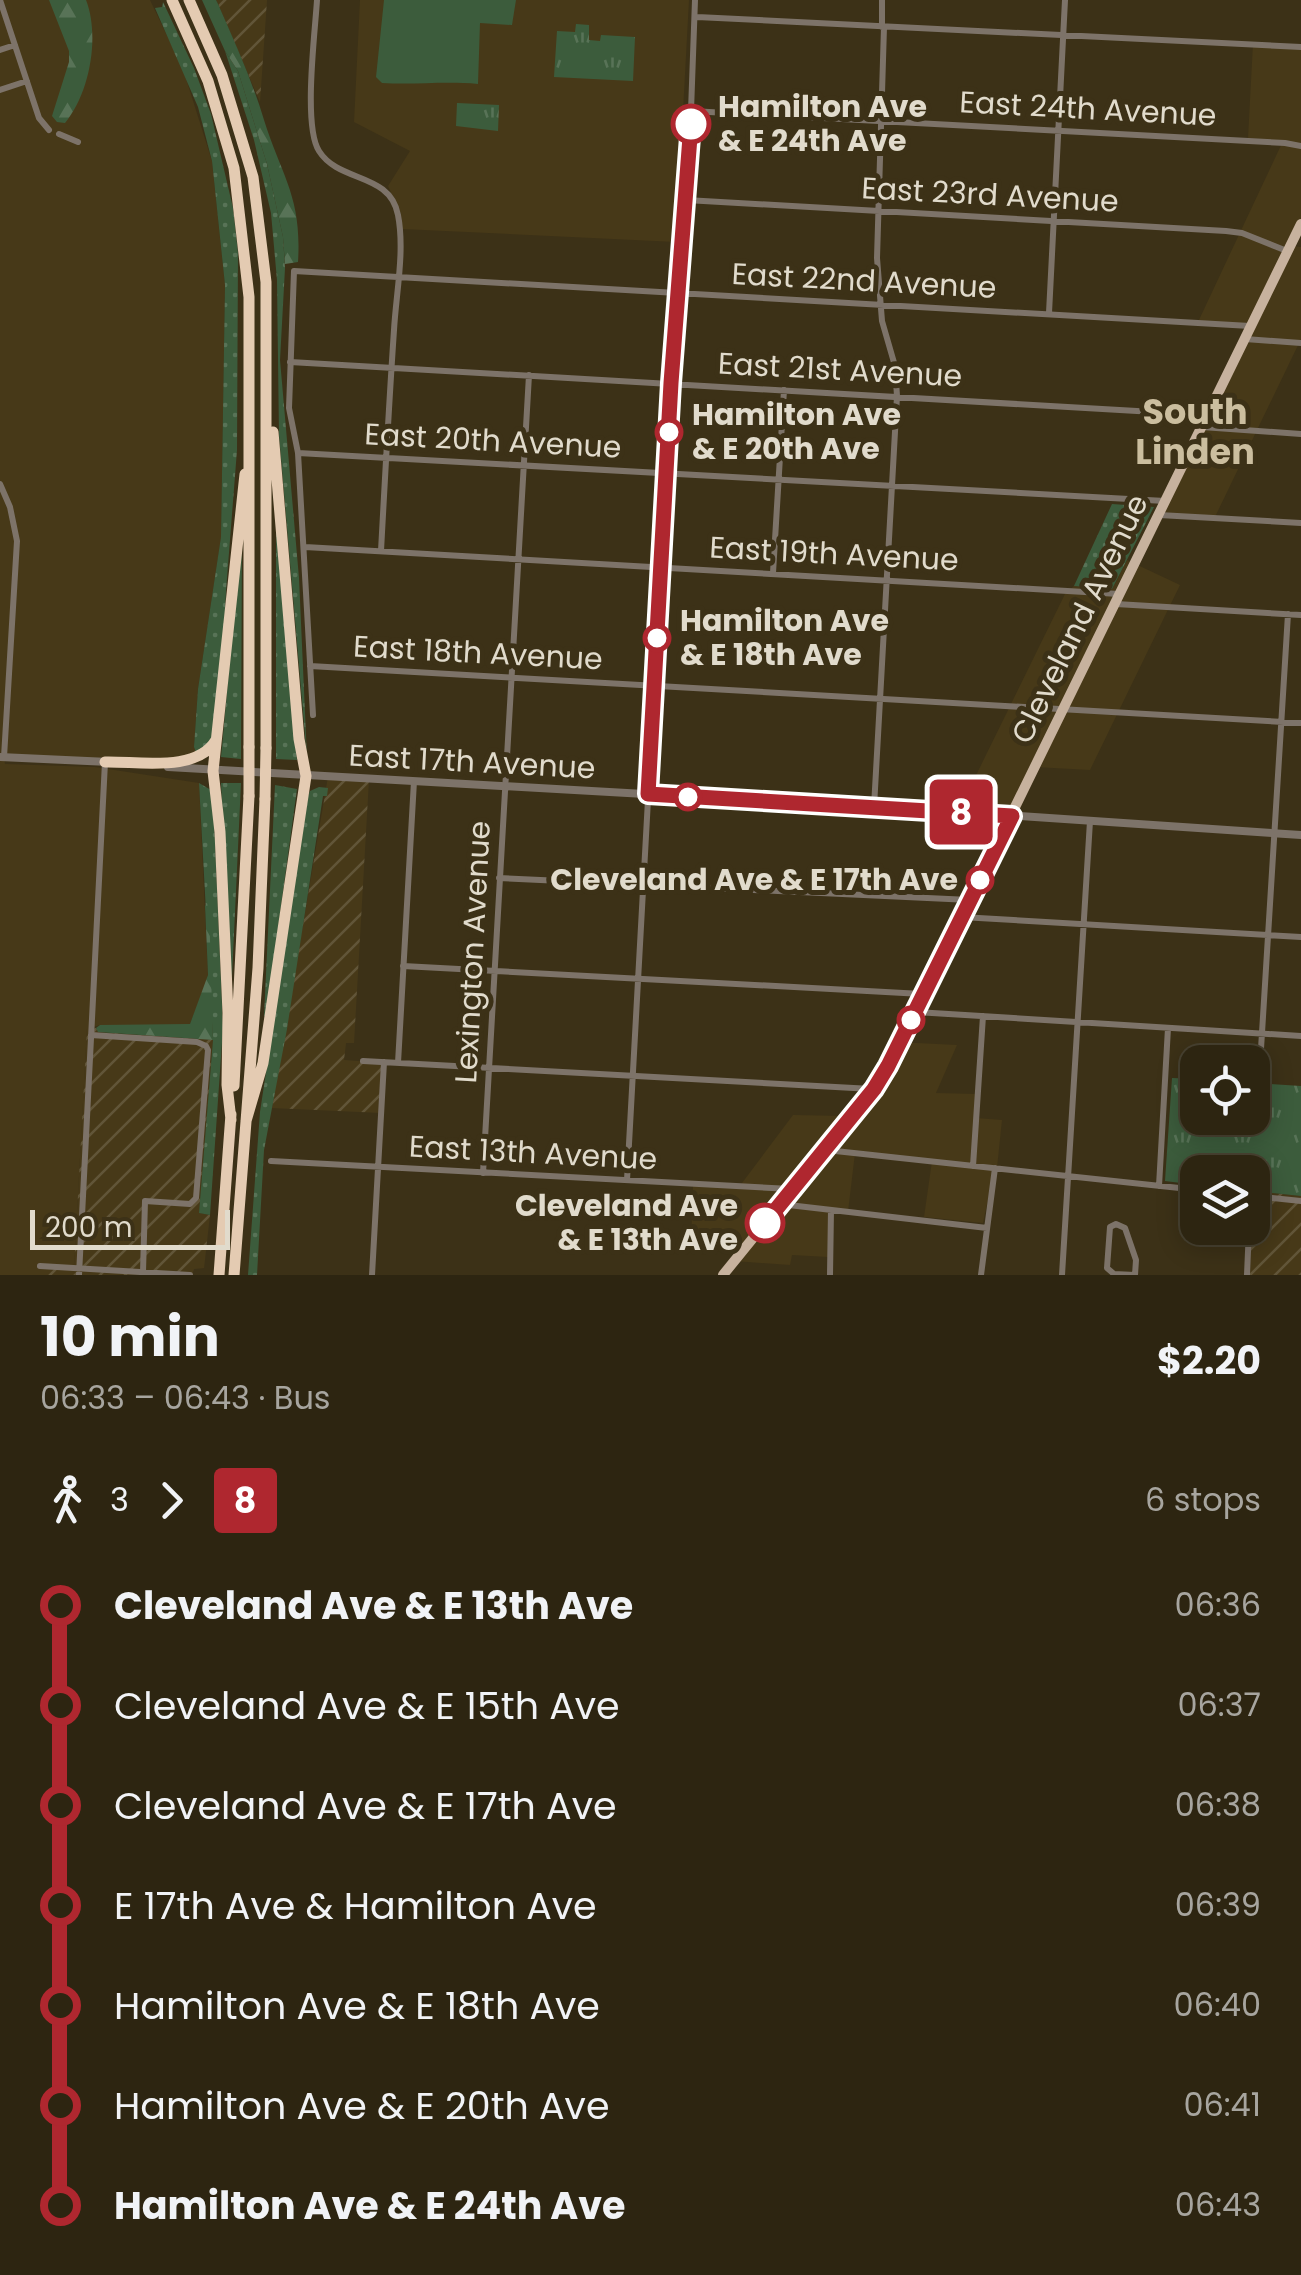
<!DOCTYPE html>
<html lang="en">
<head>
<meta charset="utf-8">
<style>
  :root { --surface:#2d2511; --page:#39311f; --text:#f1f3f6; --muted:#a7a59f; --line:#484231 }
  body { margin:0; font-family:Poppins,sans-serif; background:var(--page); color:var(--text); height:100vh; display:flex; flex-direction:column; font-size:38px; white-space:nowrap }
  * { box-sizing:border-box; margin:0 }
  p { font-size:32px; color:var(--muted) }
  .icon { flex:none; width:55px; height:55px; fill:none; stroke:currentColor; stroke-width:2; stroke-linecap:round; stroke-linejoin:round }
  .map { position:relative; height:1275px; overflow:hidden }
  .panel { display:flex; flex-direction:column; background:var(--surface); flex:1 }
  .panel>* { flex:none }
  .badge { padding:0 20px; border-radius:8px; font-size:35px; line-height:65px }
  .controls { position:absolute; left:1180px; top:1045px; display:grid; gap:20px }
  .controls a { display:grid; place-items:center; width:90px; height:90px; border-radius:20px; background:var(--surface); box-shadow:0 5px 25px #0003,0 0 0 2px var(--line); font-size:50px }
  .scale { position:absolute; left:30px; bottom:25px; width:200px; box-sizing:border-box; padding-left:10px; border:5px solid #e1dbcc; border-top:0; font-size:28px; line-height:35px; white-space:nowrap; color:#e1dbcc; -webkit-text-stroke:8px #3c3117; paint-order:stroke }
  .map>.badge { position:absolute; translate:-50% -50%; box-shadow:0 0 0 5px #fff }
  .legs { display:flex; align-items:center; gap:15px; height:110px; padding:0 40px; font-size:32px }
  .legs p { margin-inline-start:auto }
  .summary { display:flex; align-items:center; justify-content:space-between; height:170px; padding:0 40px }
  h1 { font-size:55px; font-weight:700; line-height:75px }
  ul { padding:0 40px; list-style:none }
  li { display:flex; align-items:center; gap:35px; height:100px; font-size:38px }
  li i { display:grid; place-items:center; width:15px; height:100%; margin:0 12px; background:currentColor }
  li i::after { content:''; width:25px; height:25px; margin:-12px; border:8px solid; border-radius:50%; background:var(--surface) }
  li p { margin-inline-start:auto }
  li:first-child i { background:linear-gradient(#0000 50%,currentColor 0) }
  li:last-child i { background:linear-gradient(currentColor 50%,#0000 0) }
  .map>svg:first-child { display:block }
  .built { fill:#473918 }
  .industrial { fill:url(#industrial-furrows) }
  .grass { fill:url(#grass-dots) }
  .forest { fill:url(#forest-firs) }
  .park { fill:url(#park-tufts) }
  .garden { fill:#3c5c3c }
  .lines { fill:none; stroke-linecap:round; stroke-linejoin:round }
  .minor { stroke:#7d7369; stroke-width:6 }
  .tertiary { stroke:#7d7369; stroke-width:8 }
  .primary { stroke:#c7b29e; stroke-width:10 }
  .motorway { stroke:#e4cbb2; stroke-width:11 }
  .motorway-bridge { stroke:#e4cbb2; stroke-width:11 }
  .line-1-casing { stroke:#fff; stroke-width:22 }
  .line-1 { stroke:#af272f; stroke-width:15 }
  .stop-1-dot { fill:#fff; stroke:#af272f; stroke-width:5 }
  .labels { text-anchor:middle; stroke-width:10; stroke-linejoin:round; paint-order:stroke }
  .stop-label { font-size:30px; font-weight:bold; fill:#e1dbcc; stroke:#3c3117; text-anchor:start }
  .street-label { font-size:30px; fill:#e1dbcc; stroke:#3c3117 }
  .quarter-label { font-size:35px; font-weight:bold; fill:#cbbe9f; stroke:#3c3117 }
</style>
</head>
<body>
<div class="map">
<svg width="1301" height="1275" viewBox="0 0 1301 1275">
  <defs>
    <pattern id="industrial-furrows" width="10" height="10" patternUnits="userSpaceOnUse" patternTransform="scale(2.5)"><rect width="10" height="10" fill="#473918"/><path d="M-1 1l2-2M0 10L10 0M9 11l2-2" fill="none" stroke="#615538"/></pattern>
    <pattern id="grass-dots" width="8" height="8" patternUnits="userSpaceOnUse" patternTransform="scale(2.5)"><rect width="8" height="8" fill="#3c5c3c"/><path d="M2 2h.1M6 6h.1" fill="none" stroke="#587357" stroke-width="1.8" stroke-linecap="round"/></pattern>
    <pattern id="forest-firs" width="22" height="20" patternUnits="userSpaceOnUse" patternTransform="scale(2.5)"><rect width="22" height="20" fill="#3c5c3c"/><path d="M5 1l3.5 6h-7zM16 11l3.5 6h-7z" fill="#587357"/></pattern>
    <pattern id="park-tufts" width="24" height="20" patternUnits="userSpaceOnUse" patternTransform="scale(2.5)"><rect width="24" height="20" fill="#3c5c3c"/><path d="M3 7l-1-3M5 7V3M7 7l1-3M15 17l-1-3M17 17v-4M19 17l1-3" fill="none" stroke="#587357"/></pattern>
  </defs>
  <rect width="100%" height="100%" fill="#3c3117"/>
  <path class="built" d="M0,0h150l33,69 29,92 13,124 -4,253 -23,151 -4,58 4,11h-194l1,6 90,3 104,16 9,192 -2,9 -16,40 -5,2 -85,-1 -13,4 -13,239 -37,-1v8h-37z
    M360,0h329l-13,242 -274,-13 -1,-15 -13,-28 22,-35 -56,-29z
    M1253,43l48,2v176l-10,25 10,1v92l-87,180 -55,-3 93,-189 -54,-5 85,-181 -35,-3z
    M1127,560l53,25 -90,185 -55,-3 -23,49 -54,-4 107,-218 9,-8 38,3z
    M897,1042l60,3 -21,48 41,1 -1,24 26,2 -5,48 -3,3 -11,52 -59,-6 8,-56 -77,-8 -7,59 -16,-1 -4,46 -36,-2 -2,10 -56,-4 9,-13 -52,-4 2,-59 46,2 54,-72 53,1 35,-44z"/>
  <path class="industrial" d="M216,0h51l-7,102 -42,-98z
    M328,777l41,2 -15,264h-8l-2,17 40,3 -2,50 -110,-5z
    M87,1028h9l2,4 115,8 -14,173 11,2 -6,53 -10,1 -2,6h-155v-9l37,2z
    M1253,1191l48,5v79h-51z"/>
  <path class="grass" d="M163,2l31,66 17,46 22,94 5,45 -1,197 -11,141 -7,140 -21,27 -4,-11 4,-58 23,-152 4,-252 -13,-124 -14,-54 -43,-99 7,-1z
    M225,51l13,20 29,93 16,73 2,31 -5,92 19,218 8,180 -28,-323 -2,-155 -6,-67 -17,-73z
    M276,494l21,266 -21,-1z
    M1112,504l42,3 -42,82 -38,-3z
    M242,530l-1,229 -20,-2z
    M199,783l12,7 2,5 10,233 -13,187 -11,-2 14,-173z
    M221,783h20l-10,215z
    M275,785l22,4 -31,227h-2z
    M319,787l9,1 -1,8h-4l-36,233 -23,121 -7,125h-9l12,-163 48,-316 2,-5z"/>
  <path class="forest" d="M49,0h37c14,36 4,93 -21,123l-8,-1 -5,-6 17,-54v-11z
    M202,0h14l2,4c17,39 34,76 46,116 18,57 38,77 34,142l-13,2 -2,-27 -16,-73 -29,-93 -13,-20z
    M205,905l4,2 4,133 -115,-8 -2,-4 4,-3 90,-1 18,-49z"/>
  <path class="park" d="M576,24l13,1v15l11,1 1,-6 34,2 -2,44 -79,-4 3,-46 18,1z
    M457,103l42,2 -1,26 -42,-5z
    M1172,1078l25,1 1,39h54l1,-35 48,3v110l-48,-5 -1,-19h-54l-1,13 -32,-4z"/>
  <path class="garden" d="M384,0h132l-4,25 -32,-2 -2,61c-33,-3 -64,1 -96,-1l-6,-6z"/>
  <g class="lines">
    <path class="minor" d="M0,0l39,118 10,12
      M317,0c-2,33 -14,126 2,151 20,32 71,21 79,64 7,36 -2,79 -4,115 -5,73 -9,147 -13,221
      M882,0v27
      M697,17l604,30
      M0,50l15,-5
      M0,90l27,-9
      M691,111l594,32 16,3
      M59,134l19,8
      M686,200l540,31 16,2 45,18
      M1049,313l16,-313
      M1245,339l56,4
      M290,362l916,53
      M1202,427l99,7
      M298,453l867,48
      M0,484l10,23 7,34 -13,216
      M1159,515l142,8
      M305,547l814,47
      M773,573l11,-183
      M1116,604l185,11
      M310,666l991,57
      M313,715l-15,-262 -9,-45 5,-137 956,55
      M874,807l23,-411 -2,-30 -13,-45 -5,-63 7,-231
      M499,878l471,22
      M961,917l340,20
      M403,966l519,28
      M916,1012l385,24
      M91,1035l106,7 9,4 2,4 -12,148 -6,6 -45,-3 -2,71
      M363,1061l509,28
      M398,1063l16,-282
      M1259,1081l29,-467
      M826,1150l372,40
      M271,1161l520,28
      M973,1166l10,-150
      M483,1173l46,-798
      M627,1180l44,-797 20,-272 4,-111
      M1159,1186l9,-158
      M1252,1196l49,5
      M780,1204l207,24
      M1116,1224l9,4 11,32 -1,15 -21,-1 -7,-6 3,-41z
      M40,1266l150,9
      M79,1275l26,-513
      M372,1275l12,-213
      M830,1275l1,-65
      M981,1275l14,-107
      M1062,1275l28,-454
      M1247,1275l2,-47"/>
    <path class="tertiary" d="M0,757l109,5
      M168,767l792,45 341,23"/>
    <path class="primary" d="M723,1275l151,-186 14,-23 413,-842"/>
    <path class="motorway" d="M172,0l36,81 26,87 15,129v450
      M189,0l33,75 31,102 13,105v466
      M105,762c33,-1 92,11 111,-22
      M234,1086l15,-290
      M231,1120l-4,-35 1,-72 -8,-181 -7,-61 32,-297
      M246,1121l17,-58 43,-287 -7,-37 -26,-307
      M219,1275l12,-161
      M234,1275l24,-307 7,-169"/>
    <path class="motorway-bridge" d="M249,796v-49
      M265,799l1,-51"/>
  </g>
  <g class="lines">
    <g class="line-1-casing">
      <path id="line-1" d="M691,124l-20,259 -23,411 364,22 -124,250 -14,23 -109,134"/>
    </g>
    <use href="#line-1" class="line-1"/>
  </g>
  <g class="stop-1-dot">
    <circle cx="691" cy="124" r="18"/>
    <circle cx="669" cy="432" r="12"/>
    <circle cx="657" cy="638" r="12"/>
    <circle cx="688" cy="797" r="12"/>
    <circle cx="980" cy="880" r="12"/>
    <circle cx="911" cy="1020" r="12"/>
    <circle cx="765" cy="1223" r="18"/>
  </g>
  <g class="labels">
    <g class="stop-label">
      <text x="718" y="117">Hamilton Ave<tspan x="718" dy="34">&amp; E 24th Ave</tspan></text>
      <text x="692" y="425">Hamilton Ave<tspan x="692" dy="34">&amp; E 20th Ave</tspan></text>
      <text x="680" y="631">Hamilton Ave<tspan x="680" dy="34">&amp; E 18th Ave</tspan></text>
      <text x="958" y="890" text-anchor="end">Cleveland Ave &amp; E 17th Ave</text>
      <text x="738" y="1216" text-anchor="end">Cleveland Ave<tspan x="738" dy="34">&amp; E 13th Ave</tspan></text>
    </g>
    <g class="street-label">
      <text transform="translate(1088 109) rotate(3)" y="10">East 24th Avenue</text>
      <text transform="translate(990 195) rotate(3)" y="10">East 23rd Avenue</text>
      <text transform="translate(864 281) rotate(3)" y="10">East 22nd Avenue</text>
      <text transform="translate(840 370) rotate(3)" y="10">East 21st Avenue</text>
      <text transform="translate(493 441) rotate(3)" y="10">East 20th Avenue</text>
      <text transform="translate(834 554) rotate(3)" y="10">East 19th Avenue</text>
      <text transform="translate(1080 619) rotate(-64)" y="10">Cleveland Avenue</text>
      <text transform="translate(478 653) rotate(3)" y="10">East 18th Avenue</text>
      <text transform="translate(472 762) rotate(3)" y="10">East 17th Avenue</text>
      <text transform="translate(473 952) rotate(-87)" y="10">Lexington Avenue</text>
      <text transform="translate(533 1153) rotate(3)" y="10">East 13th Avenue</text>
    </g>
    <g class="quarter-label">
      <text x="1195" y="424">South<tspan x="1195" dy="40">Linden</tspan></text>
    </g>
  </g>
</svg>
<div class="controls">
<a><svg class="icon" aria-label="locate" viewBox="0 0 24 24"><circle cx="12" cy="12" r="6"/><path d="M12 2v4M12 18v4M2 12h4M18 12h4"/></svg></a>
<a><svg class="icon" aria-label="layers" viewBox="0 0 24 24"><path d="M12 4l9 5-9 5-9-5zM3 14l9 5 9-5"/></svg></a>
</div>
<div class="scale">200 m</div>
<b class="badge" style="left:961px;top:812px;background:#af272f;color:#fff">8</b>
</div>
<section class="panel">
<div class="summary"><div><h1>10 min</h1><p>06:33 – 06:43 · Bus</p></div><b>$2.20</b></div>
<div class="legs"><svg class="icon" aria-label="walk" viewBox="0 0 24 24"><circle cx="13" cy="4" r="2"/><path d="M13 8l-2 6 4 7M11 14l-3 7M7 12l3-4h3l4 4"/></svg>3<svg class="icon" aria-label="forward" viewBox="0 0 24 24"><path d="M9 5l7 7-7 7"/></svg><b class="badge" style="background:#af272f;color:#fff">8</b><p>6 stops</p></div>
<ul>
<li><i style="color:#af272f"></i><b>Cleveland Ave &amp; E 13th Ave</b><p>06:36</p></li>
<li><i style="color:#af272f"></i><span>Cleveland Ave &amp; E 15th Ave</span><p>06:37</p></li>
<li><i style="color:#af272f"></i><span>Cleveland Ave &amp; E 17th Ave</span><p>06:38</p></li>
<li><i style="color:#af272f"></i><span>E 17th Ave &amp; Hamilton Ave</span><p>06:39</p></li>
<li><i style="color:#af272f"></i><span>Hamilton Ave &amp; E 18th Ave</span><p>06:40</p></li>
<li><i style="color:#af272f"></i><span>Hamilton Ave &amp; E 20th Ave</span><p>06:41</p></li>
<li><i style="color:#af272f"></i><b>Hamilton Ave &amp; E 24th Ave</b><p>06:43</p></li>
</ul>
</section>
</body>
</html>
